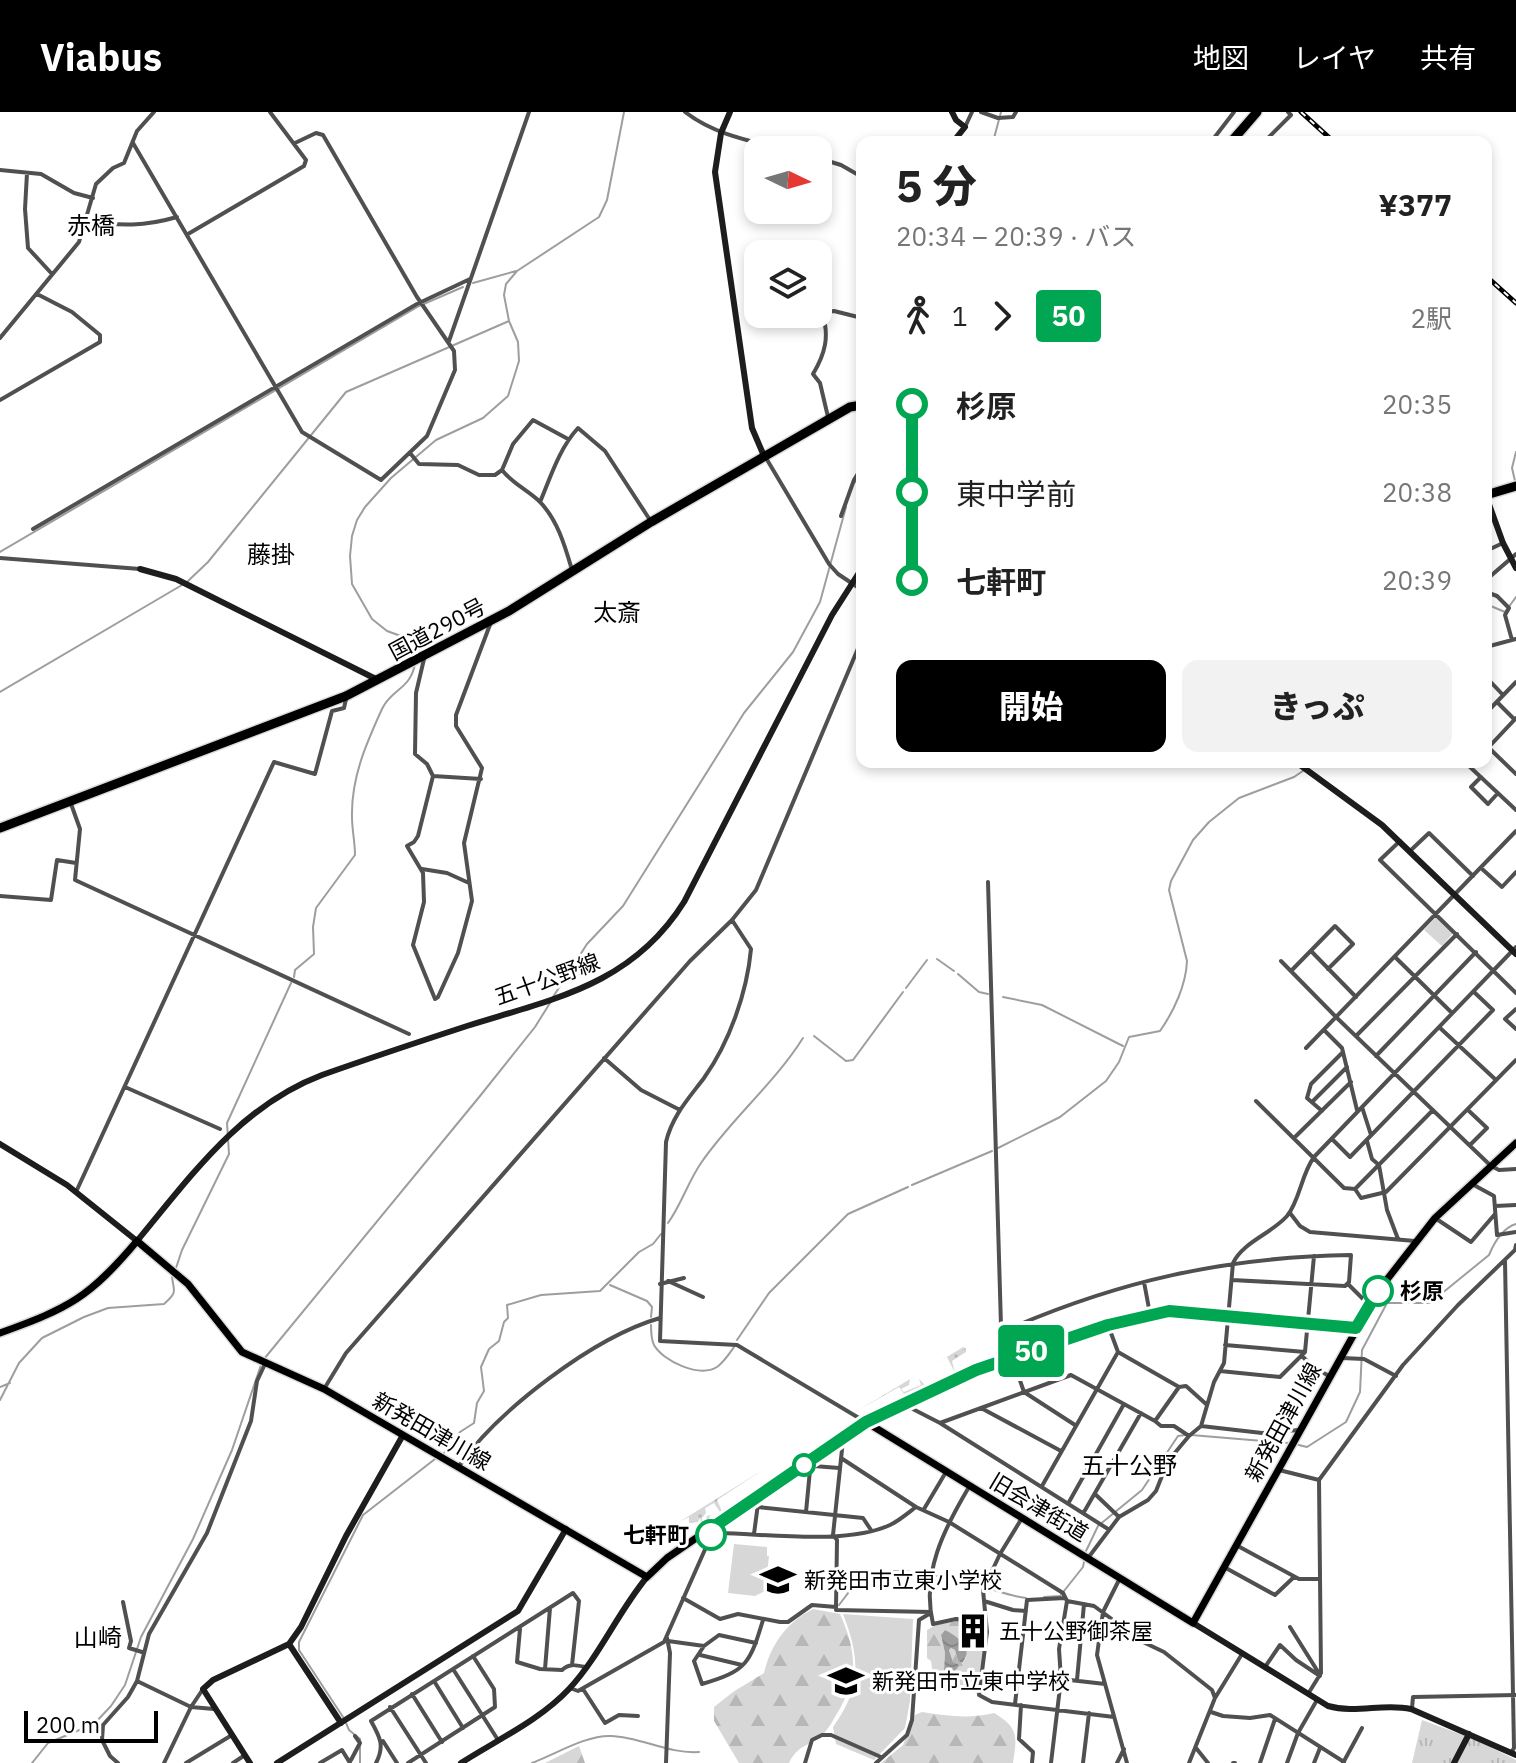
<!DOCTYPE html>
<html lang="ja">
<head>
<meta charset="utf-8">
<style>
  :root { --surface:#fff; --page:#f2f2f2; --text:#222; --muted:#767676; --accent:#000 }
  body { margin:0; font-family:"IBM Plex Sans","Noto Sans JP",sans-serif; background:var(--page); color:var(--text); height:100vh; display:flex; flex-direction:column; font-size:30px; white-space:nowrap }
  * { box-sizing:border-box; margin:0 }
  p { font-size:26px; color:var(--muted) }
  .icon { flex:none; width:44px; height:44px; fill:none; stroke:currentColor; stroke-width:2; stroke-linecap:round; stroke-linejoin:round }
  .map { position:relative; flex:1; overflow:hidden }
  .details { position:absolute; left:856px; top:24px; width:636px; height:632px; display:flex; flex-direction:column; background:var(--surface); border-radius:16px; box-shadow:0 4px 12px #0003 }
  .details>* { flex:none }
  .badge { padding:0 16px; border-radius:6px; font-size:28px; line-height:52px }
  .needle { width:52px; rotate:95deg }
  .fabs { position:absolute; left:744px; top:24px; display:grid; gap:16px }
  .fabs a { display:grid; place-items:center; width:88px; height:88px; border-radius:16px; background:var(--surface); box-shadow:0 4px 12px #0003; font-size:40px }
  .scale { position:absolute; left:24px; bottom:20px; width:134px; box-sizing:border-box; padding-left:8px; border:4px solid #000; border-top:0; font-size:22px; line-height:28px; white-space:nowrap; color:#000; -webkit-text-stroke:6px #fff; paint-order:stroke }
  .map>.badge { position:absolute; translate:-50% -50%; box-shadow:0 0 0 4px #fff }
  .legs { display:flex; align-items:center; gap:12px; height:88px; padding:0 40px; font-size:26px }
  .legs p { margin-inline-start:auto }
  .summary { display:flex; align-items:center; justify-content:space-between; height:136px; padding:0 40px }
  h1 { font-size:44px; font-weight:800; line-height:60px }
  .button { display:flex; gap:16px; margin-top:auto; padding:16px 40px }
  .button a { flex:1; height:92px; border-radius:16px; background:var(--accent); color:#fff; font-size:32px; font-weight:800; line-height:92px; text-align:center }
  .button a+a { background:var(--page); color:var(--text) }
  ul { padding:0 40px; list-style:none }
  li { display:flex; align-items:center; gap:28px; height:88px; font-size:30px }
  li i { display:grid; place-items:center; width:12px; height:100%; margin:0 10px; background:currentColor }
  li i::after { content:''; width:20px; height:20px; margin:-10px; border:6px solid; border-radius:50%; background:var(--surface) }
  li p { margin-inline-start:auto }
  li:first-child i { background:linear-gradient(#0000 50%,currentColor 0) }
  li:last-child i { background:linear-gradient(currentColor 50%,#0000 0) }
  header { display:flex; align-items:center; gap:48px; box-sizing:border-box; height:112px; padding:0 40px; background:var(--accent); color:#fff }
  header strong { font-size:38px }
  nav { display:flex; gap:44px; margin-inline-start:auto; font-size:28px }
  .map>svg:first-child { display:block }
  .grass { fill:url(#grass-dots) }
  .forest { fill:url(#forest-firs); fill-rule:evenodd }
  .park { fill:url(#park-tufts) }
  .pitch { fill:#d7d7d7 }
  .water { fill:url(#water-waves) }
  .lines { fill:none; stroke-linecap:round; stroke-linejoin:round }
  .stream { stroke:#9e9e9e; stroke-width:2 }
  .primary-casing { stroke:#dbdbdb; stroke-width:10 }
  .highway-casing { stroke:#dbdbdb; stroke-width:12 }
  .street { stroke:#505050; stroke-width:4 }
  .secondary { stroke:#1d1d1d; stroke-width:6 }
  .primary { stroke:#000; stroke-width:7 }
  .highway { stroke:#000; stroke-width:9 }
  .rail-casing { stroke:#000; stroke-width:5 }
  .rail { stroke:#fff; stroke-width:2; stroke-dasharray:6; stroke-linecap:butt }
  .line-1-casing { stroke:#fff; stroke-width:18 }
  .line-1 { stroke:#00a651; stroke-width:12 }
  .stop-1-dot { fill:#fff; stroke:#00a651; stroke-width:4 }
  .labels { text-anchor:middle; stroke-width:6; stroke-linejoin:round; paint-order:stroke }
  .street-label { font-size:22px; fill:#000; stroke:#fff }
  .stop-label { font-size:22px; font-weight:bold; fill:#000; stroke:#fff; text-anchor:start }
  .poi-label { font-size:22px; fill:#000; stroke:#fff; text-anchor:start }
  .neighbourhood-label { font-size:24px; fill:#000; stroke:#fff }
</style>
</head>
<body>
<header>
<strong>Viabus</strong>
<nav><a>地図</a><a>レイヤ</a><a>共有</a></nav>
</header>
<div class="map">
<svg width="1516" height="1651" viewBox="0 0 1516 1651">
  <defs>
    <pattern id="grass-dots" width="8" height="8" patternUnits="userSpaceOnUse" patternTransform="scale(2)"><rect width="8" height="8" fill="#d7d7d7"/><path d="M2 2h.1M6 6h.1" fill="none" stroke="#b7b7b7" stroke-width="1.8" stroke-linecap="round"/></pattern>
    <pattern id="forest-firs" width="22" height="20" patternUnits="userSpaceOnUse" patternTransform="scale(2)"><rect width="22" height="20" fill="#d7d7d7"/><path d="M5 1l3.5 6h-7zM16 11l3.5 6h-7z" fill="#b7b7b7"/></pattern>
    <pattern id="park-tufts" width="24" height="20" patternUnits="userSpaceOnUse" patternTransform="scale(2)"><rect width="24" height="20" fill="#d7d7d7"/><path d="M3 7l-1-3M5 7V3M7 7l1-3M15 17l-1-3M17 17v-4M19 17l1-3" fill="none" stroke="#b7b7b7"/></pattern>
    <pattern id="water-waves" width="16" height="10" patternUnits="userSpaceOnUse" patternTransform="scale(2)"><rect width="16" height="10" fill="#9e9e9e"/><path d="M0 5q4-4 8 0t8 0" fill="none" stroke="#868686"/></pattern>
  </defs>
  <rect width="100%" height="100%" fill="#fff"/>
  <path class="grass" d="M965,1234l-3,3 4,-1v4l-14,9 3,12 -8,-16 -37,22 -1,6 -8,4 3,3 17,-7 -2,-6 8,8 -4,4 -19,3 -5,-7 -42,24z
    M766,1356l-49,32 7,16 -7,5h-3v-3l8,-3 -8,-12 -9,5 1,5 -4,5v3h4l1,-5 4,-1 -2,3 3,4 -10,1 -2,-5 -2,4 -9,1v-6l-10,5z"/>
  <path class="forest" d="M813,1497l27,5c17,38 19,65 -4,101 -4,7 -8,15 -15,21 -14,11 -23,9 -32,27h-50l-25,-42v-14l19,-15 31,-19c7,-29 22,-50 49,-64z
    M957,1509l26,1 2,11 -8,61 -8,-5h-34l-4,-28 -4,-3v-28l8,-5zM945,1518l20,13 1,15 -4,5 -4,-2 -3,-11 -4,-2 -2,2 4,12 7,3 -6,7 -10,-2 1,-17 -4,-18z
    M922,1600c24,4 49,7 72,1 25,15 23,23 19,50h-132l22,-18 12,-30z
    M579,1634l6,17h-40z"/>
  <path class="park" d="M1436,805l17,16 -11,13 -18,-16z
    M1422,1608l57,21 37,19v3h-104z"/>
  <path class="pitch" d="M734,1432l33,3v9h2l-4,35 -10,5 -27,-3z
    M843,1502l70,5 -3,82 -5,27 -31,32 -38,-16 -3,-17c29,-40 27,-69 10,-113z"/>
  <path class="water" d="M945,1518c13,7 30,18 17,33l-4,-2 -3,-11 -4,-2 -2,2 4,12 7,3 -6,7 -10,-2 1,-17 -4,-18z"/>
  <g class="lines">
    <path class="stream" d="M993,30l8,-30
      M473,171l43,-12
      M1515,369l-3,-13 4,-16
      M856,370l6,-11
      M0,440l419,-246 44,-19
      M187,470l21,-20 138,-170 163,-71
      M1486,492l19,8 11,-15
      M417,538l-5,-10 -25,-9 -15,-12 -20,-35 -2,-28 2,-20 5,-16 8,-13 26,-29 45,-38 47,-22 25,-22 11,-35 -1,-19 -9,-21 -5,-26 2,-11 11,-13 82,-54 8,-17 17,-88
      M0,580l182,-107
      M937,847l17,12
      M958,862l21,18 9,2
      M294,865l1,-7 19,-16 -1,-27 3,-19 39,-53c0,-13 -3,-25 -3,-38 -1,-39 14,-73 30,-108 9,-20 28,-19 33,-45
      M906,876l21,-28
      M553,885l34,-53 36,-38 121,-193 49,-61 27,-50 26,-95
      M1003,885l39,8 81,41
      M814,924l32,25 7,-1 50,-68
      M998,1036l62,-31 46,-36 13,-19 10,-25 31,-6c14,-20 26,-46 27,-70l-18,-71 2,-9 22,-41 16,-18 30,-24 55,-21 22,-15
      M912,1073l80,-34
      M668,1111c13,-18 20,-41 33,-60 30,-44 73,-79 102,-125
      M175,1159l7,-21 47,-96 -2,-31 64,-140
      M610,1173l37,16 5,6 -1,10
      M651,1213c0,7 0,14 3,20 9,16 45,33 63,22 7,-5 12,-13 17,-20
      M737,1228l32,-47 79,-79 60,-27
      M264,1247l216,-263 55,-69 15,-24
      M0,1275l10,-4
      M0,1288l19,-37 23,-25 42,-21 24,-9 56,-4c15,-13 9,-13 8,-28
      M1191,1323l97,8
      M1295,1332l12,3 39,-25 14,-30 2,-42 25,-47h43l59,-48c5,-12 14,-27 27,-31
      M444,1341l16,-21 14,-9 3,-20 7,-12 -3,-24 8,-18 10,-8 5,-19 4,-4 -1,-13 34,-10 59,-4 39,-39 14,-8 8,-10
      M1044,1485l16,-1 23,-29 3,-16 12,-25 44,-36 36,-54 7,-1
      M839,1493l25,-33c37,-3 77,2 113,13 17,4 31,11 49,13
      M343,1605l-44,-67v-8l64,-127 72,-56
      M346,1611l3,7 11,9v24
      M32,1651l16,-20 46,-19 17,-18 14,-21 16,-48 52,-98 39,-89 29,-85
      M532,1651c24,-9 54,-28 79,-27 30,1 57,18 88,16"/>
    <g class="primary-casing">
      <path id="primary" d="M0,1221c69,-25 89,-35 137,-92l51,43 54,68 82,37 323,188 20,-19 199,-136 327,201 185,-332 57,-73 81,-75"/>
    </g>
    <g class="highway-casing">
      <path id="highway" d="M1231,30l26,-30
        M1486,383l30,-9
        M0,716l346,-132 163,-85 142,-89 199,-115 12,-2"/>
    </g>
    <path class="street" d="M685,0c30,23 65,29 101,38
      M981,0l17,6 15,-1 3,-5
      M965,15l7,-15
      M1211,30l23,-30
      M1264,30l27,-27 -3,-3
      M133,31l169,289 79,48 46,-44 28,-66 -1,-19 -37,-54 -94,-162 -7,-2 -21,10
      M818,46l23,7 21,12
      M0,58l41,4 33,19 19,5
      M27,61l-2,36 3,39 24,26
      M87,108c32,7 59,6 90,-3
      M188,122l116,-68 2,-6 -36,-48
      M0,226l79,-96 17,-58 17,-16 11,-5 13,-32 17,-19
      M449,229l80,-229
      M0,288l100,-58v-7l-28,-23 -35,-18
      M828,305l-8,-34 -7,-9c12,-20 17,-38 9,-61l12,-2 28,7
      M410,341l9,11 39,1 21,10h16l7,-5 11,-26 20,-24 35,19
      M766,346l63,106 9,10 24,16
      M502,358c10,13 24,19 36,30 19,18 27,46 34,70
      M540,390c11,-26 19,-53 38,-74l27,23 45,69
      M841,404l13,-36 8,-13
      M33,417l384,-225 53,-25
      M1486,439l17,-8
      M0,446l140,11
      M1486,468l30,-26
      M1486,480l11,4 12,12 -4,7 7,25
      M1486,535l30,-8
      M424,547l-8,34 -1,61 12,10 6,12 -15,60 -4,6 -7,4 16,27 1,29 -11,43 22,54
      M1486,565l17,18
      M1497,590l17,17
      M1486,601l30,-31
      M1489,636l27,26
      M1486,638l30,-32
      M1474,650l-4,5 46,43
      M433,664l48,3
      M1481,665l-10,10 17,17 10,-11
      M70,689l10,28 -5,51 334,154
      M1400,729l-20,19 136,133
      M1410,739l19,-18 44,43
      M1481,756l21,19 14,-15
      M422,757l25,4 22,10
      M988,770l13,444 23,66 51,33
      M0,784l51,4 6,-40 19,3
      M732,808l19,29c-4,44 -22,94 -47,129 -15,20 -32,38 -38,64l-6,199 77,4 127,76
      M1311,839l45,46
      M1395,845l57,56
      M1281,849l55,56 155,149 8,4 17,-1
      M1291,859l44,-45 18,18 -25,25
      M435,887l3,-2 20,-44 14,-52 -8,-58 18,-75 -26,-42v-11l35,-93
      M1516,897l-11,10 11,10
      M1439,915l57,53
      M1324,918l18,18 15,62
      M1356,924l101,-102
      M1306,936l210,-217
      M1376,944l100,-104
      M604,946l37,32 39,20
      M125,975l95,42
      M1256,989l88,87 11,1 6,9 25,-6 130,-132
      M1312,990l35,-35
      M1362,995l9,28
      M1468,998l19,18 -17,17
      M1322,999l-15,-13 4,-14 32,-32
      M1294,1026l57,-56
      M1332,1027l18,18 143,-147 -19,-18
      M1367,1029l5,18 7,6 8,45 11,29
      M1472,1072l22,12 3,39 19,-3
      M1355,1077l78,-79
      M76,1080l198,-430 41,12 17,-63 12,-3 2,-9
      M1495,1094l21,-1
      M1290,1101l10,13 10,6 105,9
      M1435,1106l36,24 24,-28
      M1505,1149l9,487 -3,5
      M668,1169l35,16
      M1144,1170l6,32
      M660,1172l24,-6
      M1348,1172l21,21
      M1108,1213l10,27 61,35 7,-1 20,18
      M1002,1220c115,-51 223,-75 349,-77l-2,27 -4,4 -113,-6
      M1225,1233l80,7
      M1302,1244l11,11 16,9
      M1342,1246l22,1 32,17
      M1220,1259l60,6 25,-25 9,-96
      M324,1277l22,-36 344,-392 42,-41 24,-30 106,-251
      M905,1293l35,18 168,106
      M981,1296l80,43
      M1155,1309l6,5h13l15,10
      M940,1311l131,-48 84,46 24,-34
      M1201,1314l13,-44 10,-19 9,-100c10,-21 38,-29 54,-47 13,-16 14,-41 27,-59l202,-210
      M841,1346l75,49 33,15 114,71 4,8 -8,48 2,30 -10,84
      M459,1354c39,-56 135,-129 201,-148
      M1279,1358l40,10
      M1042,1374l76,-134
      M969,1375c-25,42 -48,86 -36,137l23,-5 28,1
      M1095,1382l24,23
      M1069,1390l55,-98
      M758,1395l105,11 8,12
      M924,1397l22,-37
      M806,1400l4,-42 4,-4 25,2
      M1084,1400l57,-99
      M1022,1406l-22,36 -17,36 4,42 -8,63 13,7 122,15
      M754,1422l5,-38
      M1236,1433l63,34h21
      M1088,1446l31,-41 29,-17 8,-9 12,-30 21,-25 12,-10 61,7 37,-3
      M1224,1455l51,28 19,-18
      M1120,1466l-17,34 -6,43 30,108
      M683,1486l37,21 18,-5 42,8h8l24,-17 24,2v3l95,2
      M984,1489l29,9 13,1
      M1067,1489l27,5 49,36 21,10 48,38 3,8
      M123,1490l8,39 -2,7 13,4
      M836,1495l1,-67 -4,-5 10,-95
      M1290,1515l30,48
      M520,1517l-3,33 23,7 22,1c7,-7 14,-5 23,-3
      M668,1529l36,5
      M756,1531l-37,-8 -15,11 -10,15 8,23c45,-13 48,-21 61,-64
      M700,1543l42,10
      M1265,1555l15,-22 16,15 24,16
      M453,1557l45,71
      M545,1557l5,-61
      M1061,1567l44,5
      M1077,1568l7,-76
      M137,1569l54,26 23,2
      M434,1569l29,47
      M570,1576l8,3 86,-49 47,-106 1,-8 8,5c48,1 127,12 170,-8 9,-4 18,-12 26,-18
      M583,1577l22,34 14,-8 19,1
      M412,1582l30,48
      M1308,1582l13,-21 -2,-193 84,-115 55,-60 57,-55 1,-5
      M1015,1592l12,-104 38,-2
      M1021,1593l-2,34 14,13 -1,11
      M390,1595l36,56
      M1412,1596l1,-11 103,-2
      M1211,1600l12,4 27,2 20,-3 74,47
      M383,1629l14,22
      M1196,1636l12,15
      M351,1648l9,-17 -5,-7
      M118,1651l-8,-7 -8,-16 1,-15 25,-28 9,-16 12,-47 58,-101 44,-112 6,-40 8,-17
      M164,1651l27,-56 12,-18
      M186,1651l46,-28
      M233,1651l12,-8
      M320,1651l22,-13 8,13
      M376,1651c9,-17 4,-26 -5,-42l202,-128 6,8 -7,64
      M408,1651l87,-56 -1,-18 -21,-33
      M666,1651l4,-110 -3,-15
      M805,1651l7,-23 10,-5h9l50,22
      M876,1651l31,-28 5,-15 7,-100 10,-6
      M1083,1651l6,-50
      M1117,1651l7,-14
      M1189,1651l26,-65 27,-44
      M1233,1651h2
      M1260,1651l15,-44
      M1287,1651l11,-30 19,-33
      M1314,1651l6,-15
      M1343,1651l19,-35"/>
    <path class="secondary" d="M730,0l-9,21 -6,39 37,256 12,28
      M952,0l4,8 9,7 -12,15
      M1486,384l17,47 13,25
      M140,457l36,10 202,101
      M1296,650l86,63 134,129
      M0,1032l67,41 70,56c54,-65 103,-135 185,-166 48,-17 96,-33 145,-49 86,-27 165,-41 217,-124l148,-287 30,-47
      M866,1310l110,-52 132,-45 42,-11 19,-3 59,3 128,14
      M1193,1511l135,83c28,8 55,-3 83,3l105,46
      M289,1532l52,79
      M250,1651l-47,-74 10,-9 76,-36 12,-17 45,-91 57,-101
      M277,1651l241,-152 48,-82
      M461,1651c36,-23 79,-43 108,-74 30,-32 49,-77 78,-112
      M1454,1651l15,-29"/>
    <use href="#primary" class="primary"/>
    <use href="#highway" class="highway"/>
    <g class="rail-casing">
      <path id="rail" d="M1301,0l33,30
        M1486,164l30,27"/>
    </g>
    <use href="#rail" class="rail"/>
  </g>
  <g class="lines">
    <g class="line-1-casing">
      <path id="line-1" d="M711,1423l1,-7 154,-106 110,-52 132,-45 61,-14 187,17 22,-37"/>
    </g>
    <use href="#line-1" class="line-1"/>
  </g>
  <defs>
    <g id="school-bare" transform="scale(2.76)"><path d="M0-5L7-2L0 1L-7-2ZM-4 1L0 2.5L4 1V4Q0 6-4 4Z" fill="#000" stroke="#fff" stroke-width="2.5" paint-order="stroke"/></g>
    <g id="building-bare" transform="scale(2.76)"><path d="M-4-6H4V6H1V3H-1V6H-4ZM-2.5-4.3h1.7v1.8h-1.7ZM.8-4.3h1.7v1.8H.8ZM-2.5-1h1.7V.8h-1.7ZM.8-1h1.7V.8H.8Z" fill="#000" stroke="#fff" stroke-width="2.5" paint-order="stroke"/></g>
  </defs>
  <g fill-rule="evenodd">
    <use href="#school-bare" x="778" y="1468"/>
    <use href="#building-bare" x="973" y="1519"/>
    <use href="#school-bare" x="846" y="1569"/>
  </g>
  <g class="stop-1-dot">
    <circle cx="1378" cy="1179" r="14"/>
    <circle cx="804" cy="1353" r="10"/>
    <circle cx="711" cy="1423" r="14"/>
  </g>
  <g class="labels">
    <g class="street-label">
      <text transform="translate(437 517) rotate(-28)" y="8">国道290号</text>
      <text transform="translate(547 867) rotate(-20)" y="8">五十公野線</text>
      <text transform="translate(1283 1310) rotate(-61)" y="8">新発田津川線</text>
      <text transform="translate(432 1319) rotate(30)" y="8">新発田津川線</text>
      <text transform="translate(1039 1395) rotate(31)" y="8">旧会津街道</text>
    </g>
    <g class="stop-label">
      <text x="1400" y="1187">杉原</text>
      <text x="689" y="1431" text-anchor="end">七軒町</text>
    </g>
    <g class="poi-label">
      <text x="804" y="1476">新発田市立東小学校</text>
      <text x="999" y="1527">五十公野御茶屋</text>
      <text x="872" y="1577">新発田市立東中学校</text>
    </g>
    <g class="neighbourhood-label">
      <text x="91" y="122">赤橋</text>
      <text x="271" y="451">藤掛</text>
      <text x="617" y="509">太斎</text>
      <text x="1129" y="1362">五十公野</text>
      <text x="98" y="1534">山崎</text>
    </g>
  </g>
</svg>
<div class="fabs">
<a><svg class="needle" viewBox="-14 -14 28 28"><path d="M0-13l5 13h-10z" fill="#e53935"/><path d="M0 13l5-13h-10z" fill="#767676"/></svg></a>
<a><svg class="icon" aria-label="layers" viewBox="0 0 24 24"><path d="M12 4l9 5-9 5-9-5zM3 14l9 5 9-5"/></svg></a>
</div>
<div class="scale">200 m</div>
<b class="badge" style="left:1031px;top:1239px;background:#00a651;color:#fff">50</b>
<section class="details">
<div class="summary"><div><h1>5 分</h1><p>20:34 – 20:39 · バス</p></div><b>¥377</b></div>
<div class="legs"><svg class="icon" aria-label="walk" viewBox="0 0 24 24"><circle cx="13" cy="4" r="2"/><path d="M13 8l-2 6 4 7M11 14l-3 7M7 12l3-4h3l4 4"/></svg>1<svg class="icon" aria-label="forward" viewBox="0 0 24 24"><path d="M9 5l7 7-7 7"/></svg><b class="badge" style="background:#00a651;color:#fff">50</b><p>2駅</p></div>
<ul>
<li><i style="color:#00a651"></i><b>杉原</b><p>20:35</p></li>
<li><i style="color:#00a651"></i><span>東中学前</span><p>20:38</p></li>
<li><i style="color:#00a651"></i><b>七軒町</b><p>20:39</p></li>
</ul>
<div class="button"><a>開始</a><a>きっぷ</a></div>
</section>
</div>
</body>
</html>
